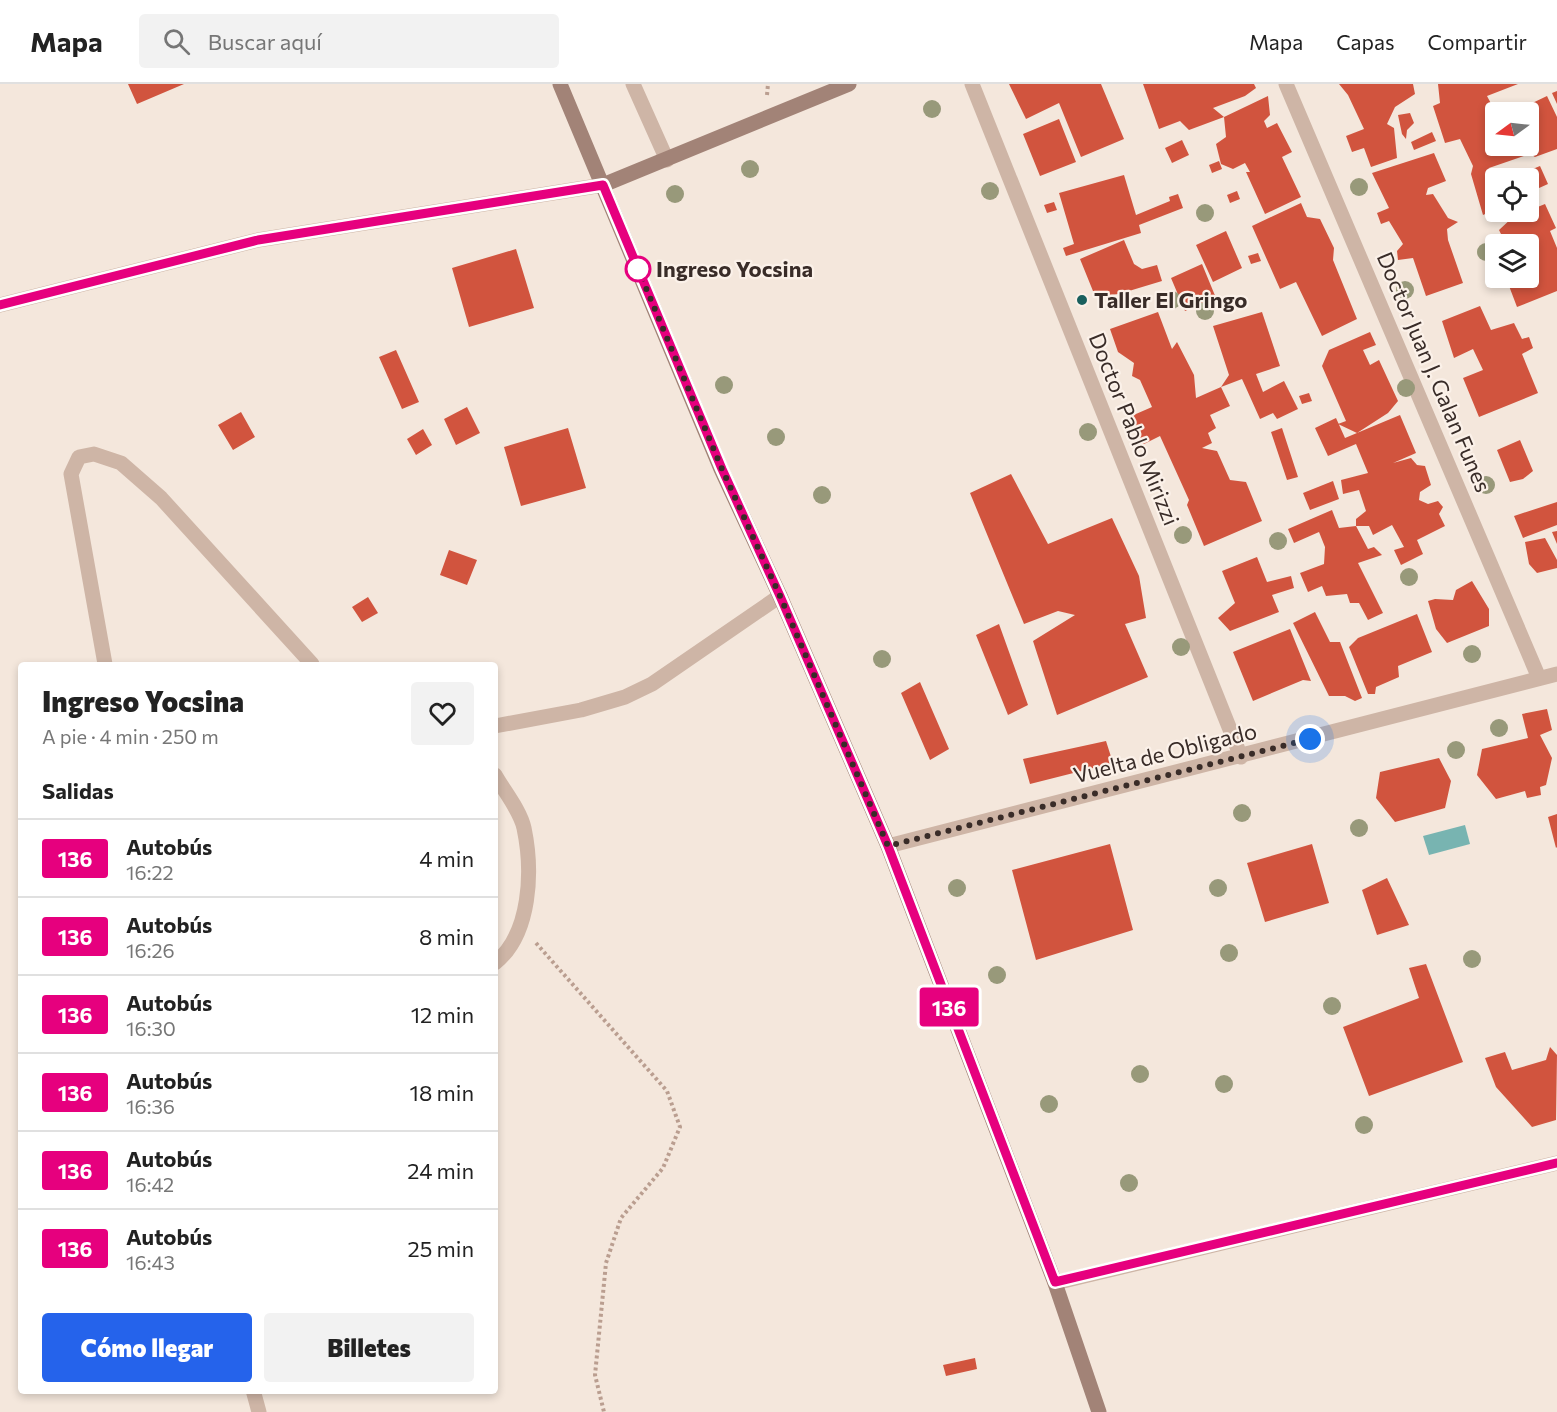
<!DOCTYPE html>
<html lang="es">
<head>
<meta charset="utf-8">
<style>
  :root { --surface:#fff; --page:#f2f2f2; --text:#222; --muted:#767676; --line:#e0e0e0; --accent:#2563eb }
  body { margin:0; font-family:Commissioner,sans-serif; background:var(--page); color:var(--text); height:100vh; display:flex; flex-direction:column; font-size:22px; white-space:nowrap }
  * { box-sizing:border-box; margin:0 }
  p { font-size:20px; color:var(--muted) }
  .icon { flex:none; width:33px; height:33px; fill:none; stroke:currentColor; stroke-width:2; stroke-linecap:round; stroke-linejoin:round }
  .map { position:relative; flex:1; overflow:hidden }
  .side { position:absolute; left:18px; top:578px; width:480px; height:732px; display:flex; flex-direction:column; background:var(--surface); border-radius:6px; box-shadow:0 3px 9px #0003 }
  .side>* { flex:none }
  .badge { padding:0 12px; border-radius:4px; font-size:21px; line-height:39px }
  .needle { width:39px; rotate:255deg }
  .tools { position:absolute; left:1485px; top:18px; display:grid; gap:12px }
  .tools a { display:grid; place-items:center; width:54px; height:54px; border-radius:6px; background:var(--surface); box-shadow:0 3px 9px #0003; font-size:30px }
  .you { position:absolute; width:30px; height:30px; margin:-15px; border:4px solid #fff; border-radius:50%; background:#1a73e8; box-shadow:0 0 0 9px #1a73e833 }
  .map>.badge { position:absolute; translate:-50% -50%; box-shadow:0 0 0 3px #fff }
  h2 { padding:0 24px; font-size:22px; line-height:54px }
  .round { display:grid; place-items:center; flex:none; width:63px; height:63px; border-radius:6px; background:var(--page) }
  .head { display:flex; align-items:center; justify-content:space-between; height:102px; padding:0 24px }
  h1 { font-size:28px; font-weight:800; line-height:45px }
  .button { display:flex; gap:12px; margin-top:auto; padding:12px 24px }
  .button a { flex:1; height:69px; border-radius:6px; background:var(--accent); color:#fff; font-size:24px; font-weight:800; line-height:69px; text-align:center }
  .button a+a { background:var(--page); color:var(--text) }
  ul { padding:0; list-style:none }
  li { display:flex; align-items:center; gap:18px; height:78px; padding:0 24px; border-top:2px solid var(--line) }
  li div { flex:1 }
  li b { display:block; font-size:22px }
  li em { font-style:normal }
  li .badge { min-width:66px; font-weight:700; text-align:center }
  header { display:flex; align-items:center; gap:36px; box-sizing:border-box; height:84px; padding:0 30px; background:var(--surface); border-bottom:2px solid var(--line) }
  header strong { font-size:28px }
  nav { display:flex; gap:33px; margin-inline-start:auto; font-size:21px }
  .search { width:420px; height:54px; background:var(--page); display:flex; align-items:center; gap:15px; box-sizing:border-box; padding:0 21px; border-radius:6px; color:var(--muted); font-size:22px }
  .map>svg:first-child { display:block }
  .water { fill:#78b4b1 }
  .building { fill:#d1543e }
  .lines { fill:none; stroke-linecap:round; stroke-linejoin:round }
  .path { stroke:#ba9e90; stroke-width:4; stroke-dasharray:3 3; stroke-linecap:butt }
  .street { stroke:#ceb5a6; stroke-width:15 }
  .secondary { stroke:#a28377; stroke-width:15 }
  .tree { fill:#98997a }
  .line-casing { stroke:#fff; stroke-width:14 }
  .line { stroke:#e6007e; stroke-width:9 }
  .walk { stroke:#392c28; stroke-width:6; stroke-dasharray:0 10.8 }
  .stop-dot { fill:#fff; stroke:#e6007e; stroke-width:3 }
  .poi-dot { fill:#195f5d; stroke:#fbf1e9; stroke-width:2 }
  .labels { text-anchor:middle; stroke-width:4.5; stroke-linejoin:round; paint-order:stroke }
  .stop-label { font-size:22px; font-weight:bold; fill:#392c28; stroke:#fbf1e9; text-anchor:start }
  .poi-label { font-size:22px; font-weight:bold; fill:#392c28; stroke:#fbf1e9; text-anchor:start }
  .street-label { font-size:22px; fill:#392c28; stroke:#fbf1e9 }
</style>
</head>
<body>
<header>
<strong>Mapa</strong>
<div class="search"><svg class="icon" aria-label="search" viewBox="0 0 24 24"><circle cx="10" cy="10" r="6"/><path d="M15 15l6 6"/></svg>Buscar aquí</div>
<nav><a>Mapa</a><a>Capas</a><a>Compartir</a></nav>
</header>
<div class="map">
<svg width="1557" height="1328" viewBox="0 0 1557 1328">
  <rect width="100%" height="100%" fill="#f4e7dc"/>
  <path class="water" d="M1465,741l5,19 -41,11 -6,-19z"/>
  <path class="building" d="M128,0h56l-47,20z
    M1009,0h92l23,55 -43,18 -22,-54 -33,16z
    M1143,0h111l2,4 -11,8 -32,12 11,9 44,-21 2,19 -6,6 3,7 10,-5 15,29 -10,5 19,40 -36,17 -19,-42h4l-5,-9 -12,6 -12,-5 -5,-20 10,-7 -2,-20 -35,13 -9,-9 -21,8z
    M1339,0h74l2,10 -20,13 -8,17 7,4 3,30 -26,9 -7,-19 -12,4 -6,-16 18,-7 -16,-34z
    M1438,0h80l-31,12 9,17v33h32v-13l9,-3 -11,-24 21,-10 10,21v32l-22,8 -5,-3 -41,14 7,14v27l-13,6 -12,-41 2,-8 -13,-27 -15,4 -12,-37 7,-3z
    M1557,7v13l-5,-11z
    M1410,29l4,10 -7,7 -1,9 -4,-5 -4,-19z
    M1059,35l17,43 -36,14 -17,-42z
    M1432,48l4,9 -22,9 -3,-8z
    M1182,56l7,15 -17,8 -7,-15z
    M1434,69l12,28 -18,7 -2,7 7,-1 15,24 10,4 -11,7 1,11 15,43 -37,13 -13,-38 -15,2 -1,-9 6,-7 -14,-23 -8,3 -4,-11 12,-5 -17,-35z
    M1219,77l3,8 -10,4 -3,-8z
    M1540,82l8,18 -20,9v-15h-17z
    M1124,91l12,40 34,-14 -1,-4 9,-3 5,14 -44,17 2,8 -75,23 -3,-8 11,-4 -15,-51z
    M1237,107l3,8 -10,4 -3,-8z
    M1054,118l3,8 -10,3 -3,-8z
    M1301,119l6,14 13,2 14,29 -1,12 24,59 -35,17 -26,-54 -16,7 -28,-63z
    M1545,120l11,24 -6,3 7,17v43l-40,16 -11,-29h22v-34h-22l-7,-14 14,-13z
    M1226,147l16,37 -29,14 -17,-37z
    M1124,156l10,24 8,5 15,-4 5,16 -43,13 -24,2 -15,-37z
    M516,165l18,59 -65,19 -17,-59z
    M1258,169l3,8 -10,3 -3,-8z
    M1202,180l14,34 -31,13 -14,-33z
    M1480,222l11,24 23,-7 8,16 7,-2 4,11 -11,6 16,39 -59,24 -16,-39 20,-8 -10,-21 -19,9 -12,-37z
    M1158,228l14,37 5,-7 17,33 2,23 25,-11 9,19 -20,9 6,13 -8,5 4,10 -10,5 15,3 13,29 16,2 16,39 -58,25 -17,-41 2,-5 -29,-64 -18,9 -13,-28 23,-10 -12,-27 -8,-4 2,-13 -16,-11 -8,-23z
    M1262,228l18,54 -24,8 7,18 21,-11 14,28 -21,10 -4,-6 -13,6 -18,-40 -21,8 8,-12 -16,-49z
    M1370,248l6,13 -13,5 7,15 9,-5 19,41 -10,12 -31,20 -19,-9 8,-3 -24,-55 7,-16z
    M396,266l23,52 -17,7 -23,-52z
    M1309,309l3,8 -10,3 -3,-8z
    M467,323l13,26 -24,12 -12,-26z
    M241,328l14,25 -22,13 -15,-25z
    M1400,331l16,38 -23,10 18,-5 6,7 8,1 6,19 -11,7 -1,8 9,4 10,-3 5,6 -4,7 6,12 -28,14 6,14 -22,11 -7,-15 10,-3 -12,-22 -19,10 -4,-9h-13l12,23 6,-2 8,8 -24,8 25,50 -15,7 -9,-17h-9l-3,-9 -21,2 -4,-10 -14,6 -8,-19 24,-9 1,-17 -6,-15 -25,11 -6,-14 44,-19 7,18 17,-2v-7l10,-8 -7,-21 -16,4 -2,-14 27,-7 -12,-29 -28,12 -13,-28 21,-10 9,20z
    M568,344l18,60 -65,18 -17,-59z
    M1282,344l16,49 -11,3 -16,-48z
    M423,345l9,16 -16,10 -9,-16z
    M1520,356l13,31 -10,8 -13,3 -13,-32z
    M1011,390l37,70 64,-26 27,58 7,42 -21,6 23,53 -91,38 -24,-74 42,-26 -17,-4 -34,13 -54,-131z
    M1333,397l6,18 -29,11 -7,-17z
    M1557,418v23l-34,13 -9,-22z
    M1557,447v13l-5,-12z
    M1545,454l12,22v8l-20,5 -8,-9 -4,-22z
    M449,466l28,10 -10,25 -27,-10z
    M1257,473l10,25 24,-6 3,12 -22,7 7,17 -49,19 -12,-13 17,-15 -13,-32z
    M1472,497l17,28v17l-42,17 -11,-14 -8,-28 7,-2 18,1 3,-10z
    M368,513l10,16 -16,9 -10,-15z
    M1315,528l15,30h10l22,56 -7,3 -10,-5h-16l-36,-73z
    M1417,530l15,38 -34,14 1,11 -23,10 -1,7h-7l-19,-47 9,-9z
    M999,540l29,81 -20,10 -32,-80z
    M1290,545l21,52 -8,-1 -50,21 -20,-49z
    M920,598l29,67 -19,11 -29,-67z
    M1547,625l5,21 -12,5 12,23 -6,27 -6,2 1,8 -14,3 -2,-7 -29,8 -19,-24 5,-26 46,-11 -6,-24z
    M1106,657l7,22 -83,21 -7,-25z
    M1439,674l12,23 -6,27 -50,14 -19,-24 4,-26z
    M1557,730v33l-1,1 -8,-31z
    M1110,760l23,86 -97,30 -24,-90z
    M1312,760l17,59 -64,19 -18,-59z
    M1387,794l22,47 -32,10 -15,-45z
    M1426,880l37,98 -94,34 -26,-69 76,-29 -10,-30z
    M1550,963l7,8 -1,65 -24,7 -36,-40 -11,-29 20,-6 7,18 34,-10z
    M975,1274l2,11 -31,7 -3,-11z"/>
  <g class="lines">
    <path class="path" d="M767,11l1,-11
      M536,859l131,148 13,36 -17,41 -42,50 -15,45 -11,112 9,37"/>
    <path class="street" d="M633,0l34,76
      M972,0l269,673
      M1286,0l253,594
      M0,221l258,-65 345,-55
      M105,580l-34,-190 8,-17 15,-3 27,9 40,35 151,166
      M495,642l86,-16 44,-13 27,-13 128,-88
      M495,691c9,16 25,35 29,53 9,43 7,106 -29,135
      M888,762l669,-172
      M1055,1199l502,-120
      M253,1306l6,22"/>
    <path class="secondary" d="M560,0l161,385 59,127 108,250 167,437 44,129
      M603,101l246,-101"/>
  </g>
  <g class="tree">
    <circle cx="932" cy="25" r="9"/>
    <circle cx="750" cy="85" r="9"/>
    <circle cx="1359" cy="103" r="9"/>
    <circle cx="990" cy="107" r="9"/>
    <circle cx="675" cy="110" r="9"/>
    <circle cx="1205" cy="129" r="9"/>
    <circle cx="1486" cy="168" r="9"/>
    <circle cx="1405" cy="206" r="9"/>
    <circle cx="1172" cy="216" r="9"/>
    <circle cx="1205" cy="227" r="9"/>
    <circle cx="724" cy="301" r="9"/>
    <circle cx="1406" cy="304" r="9"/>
    <circle cx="1088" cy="348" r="9"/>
    <circle cx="776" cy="353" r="9"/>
    <circle cx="1486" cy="401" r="9"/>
    <circle cx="822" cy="411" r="9"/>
    <circle cx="1183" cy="451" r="9"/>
    <circle cx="1278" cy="457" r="9"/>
    <circle cx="1409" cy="493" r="9"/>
    <circle cx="1181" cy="563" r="9"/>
    <circle cx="1472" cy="570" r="9"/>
    <circle cx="882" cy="575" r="9"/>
    <circle cx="1499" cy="644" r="9"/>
    <circle cx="1456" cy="666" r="9"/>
    <circle cx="1242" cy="729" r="9"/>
    <circle cx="1359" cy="744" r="9"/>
    <circle cx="957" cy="804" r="9"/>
    <circle cx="1218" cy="804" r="9"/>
    <circle cx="1229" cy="869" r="9"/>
    <circle cx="1472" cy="875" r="9"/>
    <circle cx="997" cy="891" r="9"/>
    <circle cx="1332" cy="922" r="9"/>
    <circle cx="1140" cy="990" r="9"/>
    <circle cx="1224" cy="1000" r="9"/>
    <circle cx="1049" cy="1020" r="9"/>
    <circle cx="1364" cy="1041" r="9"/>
    <circle cx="1129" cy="1099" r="9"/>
  </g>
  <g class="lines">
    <g class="line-casing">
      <path id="line" d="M0,221l258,-65 345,-55 119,284 58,127 108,250 167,436 502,-119"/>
    </g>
    <use href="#line" class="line"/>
    <path class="walk" d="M638,185l84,200 58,127 108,250 422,-107"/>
  </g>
  <circle class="stop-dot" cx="638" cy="185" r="12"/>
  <circle class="poi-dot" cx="1082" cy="216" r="6"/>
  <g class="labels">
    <g class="stop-label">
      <text x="656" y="193">Ingreso Yocsina</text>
    </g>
    <g class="poi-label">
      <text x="1094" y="224">Taller El Gringo</text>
    </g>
    <g class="street-label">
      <text transform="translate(1434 288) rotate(67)" y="8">Doctor Juan J. Galan Funes</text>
      <text transform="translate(1134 345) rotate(68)" y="8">Doctor Pablo Mirizzi</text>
      <text transform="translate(1165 669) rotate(-14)" y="8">Vuelta de Obligado</text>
    </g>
  </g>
</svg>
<div class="tools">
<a><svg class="needle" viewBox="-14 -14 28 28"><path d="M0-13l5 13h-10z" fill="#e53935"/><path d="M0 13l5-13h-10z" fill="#767676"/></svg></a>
<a><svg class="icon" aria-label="locate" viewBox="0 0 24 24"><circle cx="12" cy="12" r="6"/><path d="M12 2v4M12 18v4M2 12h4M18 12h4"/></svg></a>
<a><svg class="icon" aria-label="layers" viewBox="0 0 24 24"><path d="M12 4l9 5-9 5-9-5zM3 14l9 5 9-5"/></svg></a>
</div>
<div class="you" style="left:1310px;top:655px"></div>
<b class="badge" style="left:949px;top:923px;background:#e6007e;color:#fff">136</b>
<section class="side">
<div class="head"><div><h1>Ingreso Yocsina</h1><p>A pie · 4 min · 250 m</p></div><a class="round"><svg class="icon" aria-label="heart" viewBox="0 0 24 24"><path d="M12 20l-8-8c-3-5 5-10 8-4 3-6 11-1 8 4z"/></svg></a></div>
<h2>Salidas</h2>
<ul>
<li><span class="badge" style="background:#e6007e;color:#fff">136</span><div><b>Autobús</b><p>16:22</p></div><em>4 min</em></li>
<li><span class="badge" style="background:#e6007e;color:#fff">136</span><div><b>Autobús</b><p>16:26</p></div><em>8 min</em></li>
<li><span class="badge" style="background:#e6007e;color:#fff">136</span><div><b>Autobús</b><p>16:30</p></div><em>12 min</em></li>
<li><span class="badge" style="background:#e6007e;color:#fff">136</span><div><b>Autobús</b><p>16:36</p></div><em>18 min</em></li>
<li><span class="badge" style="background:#e6007e;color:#fff">136</span><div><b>Autobús</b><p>16:42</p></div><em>24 min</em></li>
<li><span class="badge" style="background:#e6007e;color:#fff">136</span><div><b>Autobús</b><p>16:43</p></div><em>25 min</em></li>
</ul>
<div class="button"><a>Cómo llegar</a><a>Billetes</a></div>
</section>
</div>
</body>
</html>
